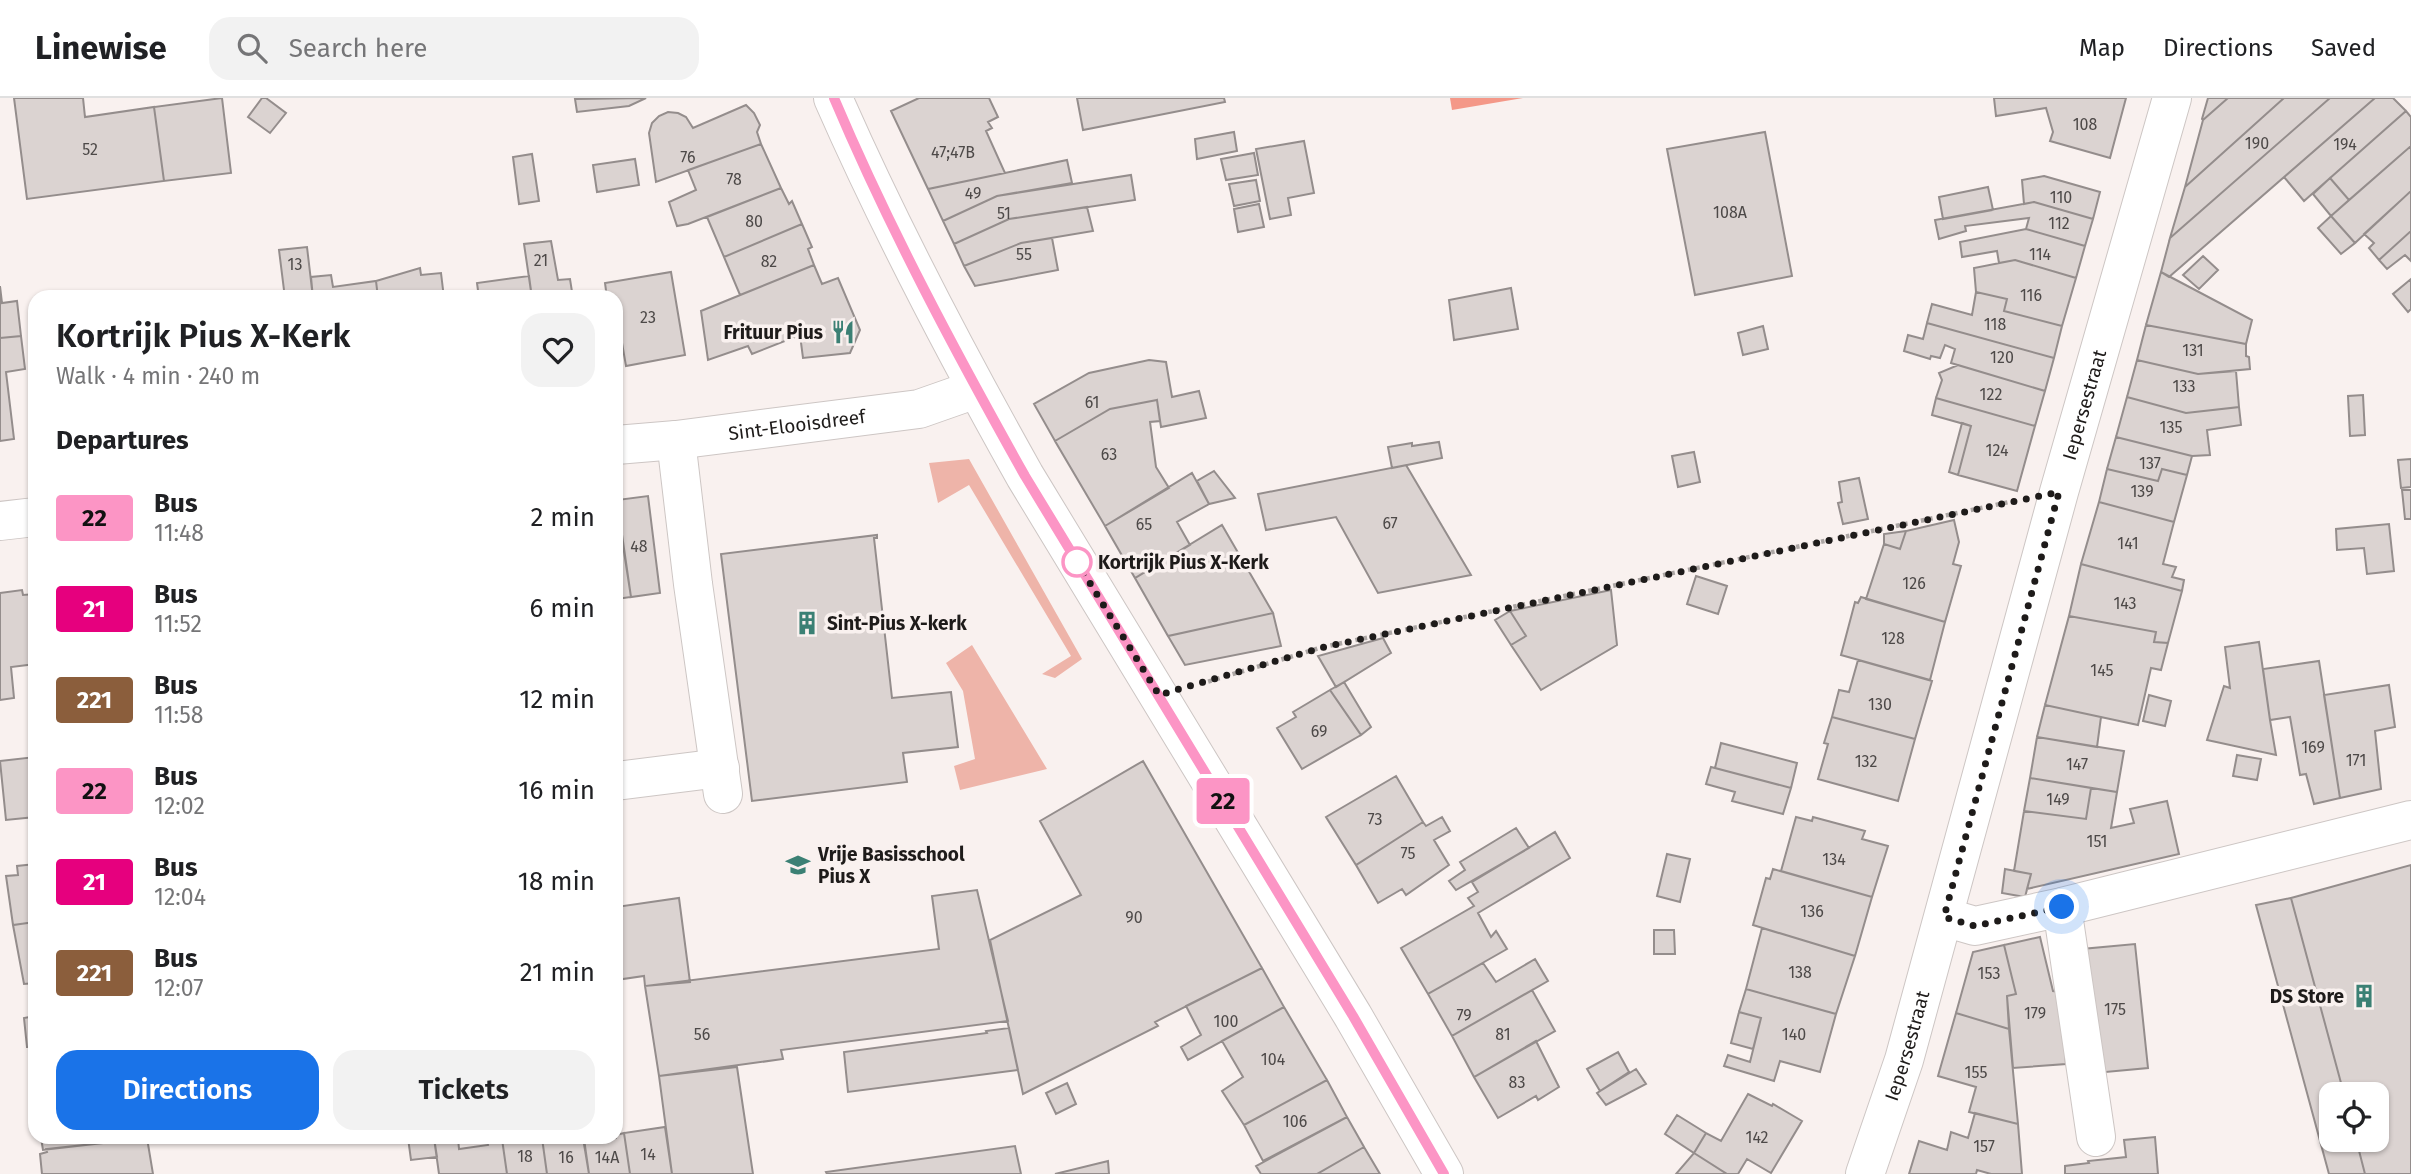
<!DOCTYPE html>
<html lang="en">
<head>
<meta charset="utf-8">
<style>
  :root { --surface:#fff; --page:#f2f2f2; --text:#202124; --muted:#757577; --line:#e0e0e0; --accent:#1a73e8 }
  body { margin:0; font-family:"Fira Sans",sans-serif; background:var(--page); color:var(--text); height:100vh; display:flex; flex-direction:column; font-size:26px; white-space:nowrap }
  * { box-sizing:border-box; margin:0 }
  p { font-size:23px; color:var(--muted) }
  .icon { flex:none; width:38px; height:38px; fill:none; stroke:currentColor; stroke-width:2; stroke-linecap:round; stroke-linejoin:round }
  .map { position:relative; flex:1; overflow:hidden }
  .drawer { position:absolute; left:28px; top:192px; width:595px; height:854px; display:flex; flex-direction:column; background:var(--surface); border-radius:21px; box-shadow:0 2px 5px #0004 }
  .drawer>* { flex:none }
  .badge { padding:0 14px; border-radius:5px; font-size:24px; line-height:46px }
  .buttons { position:absolute; left:2319px; top:984px; display:grid; gap:14px }
  .buttons a { display:grid; place-items:center; width:70px; height:70px; border-radius:14px; background:var(--surface); box-shadow:0 2px 5px #0004; font-size:35px }
  .you { position:absolute; width:35px; height:35px; margin:-18px; border:5px solid #fff; border-radius:50%; background:#1a73e8; box-shadow:0 0 0 10px #1a73e833 }
  .map>.badge { position:absolute; translate:-50% -50%; box-shadow:0 0 0 4px #fff }
  h2 { padding:0 28px; font-size:26px; line-height:63px }
  .round { display:grid; place-items:center; flex:none; width:74px; height:74px; border-radius:21px; background:var(--page) }
  .summary { display:flex; align-items:center; justify-content:space-between; height:119px; padding:0 28px }
  h1 { font-size:33px; font-weight:600; line-height:52px }
  .button { display:flex; gap:14px; margin-top:auto; padding:14px 28px }
  .button a { flex:1; height:80px; border-radius:21px; background:var(--accent); color:#fff; font-size:28px; font-weight:600; line-height:80px; text-align:center }
  .button a+a { background:var(--page); color:var(--text) }
  ul { padding:0; list-style:none }
  li { display:flex; align-items:center; gap:21px; height:91px; padding:0 28px }
  li div { flex:1 }
  li b { display:block; font-size:26px }
  li em { font-style:normal }
  li .badge { min-width:77px; font-weight:700; text-align:center }
  header { display:flex; align-items:center; gap:42px; box-sizing:border-box; height:98px; padding:0 35px; background:var(--surface); border-bottom:2px solid var(--line) }
  header strong { font-size:33px }
  nav { display:flex; gap:38px; margin-inline-start:auto; font-size:24px }
  .search { width:490px; height:63px; background:var(--page); display:flex; align-items:center; gap:18px; box-sizing:border-box; padding:0 24px; border-radius:21px; color:var(--muted); font-size:26px }
  .map>svg:first-child { display:block }
  .green { fill:#eeb4a9 }
  .forest { fill:#f49888 }
  .building { fill:#dbd3d1; stroke:#948d8c; stroke-width:2 }
  .lines { fill:none; stroke-linecap:round; stroke-linejoin:round }
  .minor-casing { stroke:#cdc6c4; stroke-width:40 }
  .path { stroke:#ada7a5; stroke-width:4.5; stroke-dasharray:3.5 5; stroke-linecap:butt }
  .minor { stroke:#fff; stroke-width:38 }
  .line-casing { stroke:#fff; stroke-width:16 }
  .line { stroke:#fc95c5; stroke-width:10 }
  .walk { stroke:#1e1b1a; stroke-width:7; stroke-dasharray:0 12.6 }
  .stop-dot { fill:#fff; stroke:#fc95c5; stroke-width:3.5 }
  .labels { text-anchor:middle; stroke-width:7; stroke-linejoin:round; paint-order:stroke }
  .number-label { font-size:16px; fill:#4d4948 }
  .poi-label { font-size:19px; font-weight:bold; fill:#1e1b1a; stroke:#f9f1ef; text-anchor:end }
  .street-label { font-size:19px; fill:#1e1b1a; stroke:#f9f1ef }
  .stop-label { font-size:19px; font-weight:bold; fill:#1e1b1a; stroke:#f9f1ef; text-anchor:start }
</style>
</head>
<body>
<header>
<strong>Linewise</strong>
<div class="search"><svg class="icon" aria-label="search" viewBox="0 0 24 24"><circle cx="10" cy="10" r="6"/><path d="M15 15l6 6"/></svg>Search here</div>
<nav><a>Map</a><a>Directions</a><a>Saved</a></nav>
</header>
<div class="map">
<svg width="2411" height="1076" viewBox="0 0 2411 1076">
  <rect width="100%" height="100%" fill="#f9f1ef"/>
  <path class="green" d="M969,361l113,200 -27,19 -13,-4 29,-18 -102,-171 -31,18 -9,-40z
    M972,547l75,124 -87,21 -6,-24 21,-7 -12,-68 -17,-28z"/>
  <path class="forest" d="M1450,0h73l-71,12z"/>
  <path class="building" d="M14,0h69l2,19 69,-10 10,74 -137,18z
    M222,0l9,75 -67,8 -10,-74z
    M262,0h4l20,15 -16,20 -22,-16z
    M646,0l-17,8 -52,6 -2,-13z
    M919,0h70l9,19 -10,5 4,6 -6,3 19,42 -77,16 -37,-78z
    M1077,0h147l1,4 -142,28z
    M1994,0h132l-16,60 -60,-17 3,-9 -7,-24 -50,8z
    M2208,0h20l-25,22 -1,-1z
    M2228,0h56l-99,89 18,-67z
    M2284,0h46l-160,140 15,-51z
    M2330,0h45l-206,179 -8,-5 9,-34z
    M2375,0h18l13,13 -102,90 -20,-24z
    M746,7l8,8 6,12 -3,7 4,12 -105,38 -7,-49 3,-10 7,-7 9,-4 10,1 8,4 7,11z
    M2406,13l5,6v29l-62,54 -19,-22z
    M1234,34l3,19 -40,8 -2,-20z
    M1765,34l27,144 -97,19 -28,-146z
    M1304,43l10,52 -26,5 3,17 -21,4 -14,-70z
    M761,46l20,44 -93,36 -11,2 -8,-24 27,-12 -8,-20z
    M2411,48v45l-56,52 -24,-27z
    M1254,55l4,22 -32,5 -5,-21z
    M532,56l7,47 -20,3 -6,-47z
    M635,61l4,26 -42,7 -4,-27z
    M1067,62l5,23 -75,13 -54,25 -15,-32z
    M1131,77l4,25 -126,19 -55,25 -11,-23 54,-25z
    M2044,78l56,16 -7,27 -59,-17 -10,2 -2,-24z
    M2330,80l19,22 -18,16 -18,-22z
    M1256,82l4,21 -26,5 -5,-22z
    M1988,89l5,23 -50,9 -4,-22z
    M781,90l8,16 3,-3 10,23 -78,33 -17,-40z
    M2411,93v40l-32,29 -10,-12 5,-5 -10,-9z
    M2034,104l59,17 -8,27 -59,-17 3,-11 -64,8 1,5 -27,8 -4,-19z
    M1259,106l5,23 -26,5 -4,-23z
    M1087,109l6,24 -72,12 -57,23 -10,-22 55,-25z
    M2331,118l24,27 -14,11 -23,-26z
    M802,126l10,23 -4,2 6,16 -74,30 -16,-38z
    M2026,131l59,17 -9,32 -61,-18 -16,3 -2,-12 -35,6 -2,-15z
    M2411,133v30l-6,-6 -18,14 -8,-9z
    M1052,140l6,32 -83,16 -11,-20 57,-23z
    M551,143l7,39 12,-1 3,19h-41l-8,-54z
    M307,149l6,51h-28l-6,-48z
    M2203,158l15,14 -19,19 -16,-14z
    M2015,162l61,18 -14,48 -58,-15 3,-12 -31,-7 -2,-24z
    M814,167l8,19 16,-6 22,52 -10,23 -47,5 -3,-23 -48,19 -4,-8 -40,14 -7,-49z
    M420,170l1,7 20,-2 3,25h-66l-2,-17z
    M671,174l14,83 -59,11 -5,-29 -5,4v-43h-9l-2,-15z
    M2161,174l91,48 -6,24 -100,-19z
    M331,177l2,12 43,-6 2,17h-65l-2,-21z
    M529,178l3,22h-53l-2,-15z
    M2411,181v30l-3,3 -15,-18z
    M0,188l2,17 15,-2 4,35 -21,2z
    M1511,190l7,41 -64,11 -5,-40z
    M1976,194l31,7 -3,12 58,15 -8,32 -127,-35 5,-19 40,11z
    M1927,225l127,35 -9,33 -94,-28 4,-14 -10,-4 -5,13 -9,-2 -1,3 -26,-8 4,-16 15,4z
    M2146,227l100,19v12l3,1 1,12 -52,5 -61,-14z
    M1763,228l5,23 -25,6 -5,-22z
    M21,238l4,33 -19,3 8,67 -14,2v-103z
    M1149,262l17,2 6,35 27,-6 7,27 -45,9 -4,-27 -47,9 -55,32 -21,-37 55,-31z
    M2137,262l61,14 38,-3 3,36 -53,6 -59,-16z
    M1958,267l87,26 -10,35 -99,-28 6,-18 -3,-7z
    M2363,297l2,40 -15,1 -2,-40z
    M2127,299l59,16 53,-6 2,18 -34,5 3,25 -18,1 -76,-19z
    M1936,300l99,28 -18,65 -59,-16 13,-49 -39,-11z
    M1157,302l3,21 -10,1 6,45 13,21 -64,38 -50,-85 55,-32z
    M1962,325l9,3 -13,49 -9,-3z
    M2116,339l76,19 -5,19 -25,-6 -4,12 -51,-12z
    M1439,344l3,16 -50,10 -4,-21 24,-4v3z
    M1694,354l6,30 -22,5 -6,-31z
    M2411,361v28l-10,1 -3,-28z
    M1406,367l65,110 -93,18 -42,-76 -70,13 -8,-36z
    M2107,371l51,12 4,-12 25,6 -13,47 -75,-20z
    M1214,373l21,27 -26,6 -12,-23z
    M1192,375l17,31 -32,18 13,23 -55,33 -30,-52z
    M1859,380l9,41 -25,5 -5,-21 4,-1 -3,-20z
    M2402,392h9v29h-6z
    M648,398l12,97 -29,4 -14,-97z
    M616,402l15,97 -15,2z
    M2099,404l75,20 -11,42 13,3 -4,10 12,3 -2,11 -101,-27z
    M1954,422l5,22 -6,22 8,2 -16,56 -79,-23 18,-55 16,5 6,-18z
    M2389,426l5,47 -27,3 -3,-26 -27,2 -1,-21z
    M1222,427l51,88 -105,23 -33,-58z
    M1906,433l-6,18 -16,-5v-10z
    M877,437v3h-3l18,160 59,-6 7,55 -55,6 4,29 -155,19 -31,-247z
    M2081,466l101,27 -14,52 -14,-1 2,-10 -87,-16z
    M1696,478l31,10 -9,28 -31,-10z
    M22,492l1,5 12,-1v70l-24,3 3,31 -14,2v-107z
    M1611,492l6,55 -76,45 -30,-45 15,-9 -16,-25z
    M1861,499l84,25 -15,58 -89,-25 14,-53 3,1z
    M1510,513l16,25 -15,9 -16,-25z
    M1273,515l8,33 -96,19 -17,-29z
    M2069,518l87,16 -2,10 14,1 -7,27 -10,-2 -13,57 -93,-20z
    M1383,540l8,15 -55,34 -18,-31z
    M2259,544l11,78 6,35 -69,-15 17,-54 6,2 -5,-41z
    M1858,562l74,21 -17,58 -83,-22 7,-27 10,2z
    M2319,563l21,137 -26,6 -8,-30 -6,1 -10,-58 -20,3 -7,-51z
    M1344,584l27,45 -10,8 -31,-45z
    M2389,587l6,42 -20,4 6,58 -41,9 -16,-103z
    M1330,592l31,45 -59,34 -25,-41 19,-11 -3,-5z
    M2149,597l22,6 -6,25 -22,-5z
    M2045,607l56,12 -4,30 -60,-10z
    M1832,619l83,22 -17,62 -80,-22 10,-35 -4,-1z
    M2037,639l87,14 -7,41 -87,-14z
    M1721,645l76,20 -6,25 -76,-20z
    M2237,657l24,4 -4,21 -24,-4z
    M35,659v60l-29,3 -6,-59z
    M1143,663l119,207 -107,54 3,4 -135,68 -33,-154 91,-45 -41,-74z
    M1711,669l80,21 -8,26 -51,-13 3,-9 -29,-8z
    M1396,678l27,46 -67,43 -30,-48z
    M2030,680l61,10 -5,31 -62,-8z
    M2091,690l26,4 -6,36 23,-5 -4,-14 37,-8 12,53 -152,35 4,-15 -17,-3 10,-60 62,8z
    M1442,719l8,14 -16,9 15,25 -43,30 -4,-6 -24,14 -22,-38 67,-43 3,4z
    M1796,719l16,4 1,-4 52,14 -3,8 26,7 -16,51 -91,-26z
    M1516,730l13,20 -73,42 -7,-9 16,-11 -5,-8z
    M1555,734l15,26 -92,55 13,24 5,-6 11,18 -79,45 -27,-46 73,-42 -6,-8 10,-6 -6,-10z
    M1667,756l23,5 -10,43 -23,-6z
    M35,766v58l-22,3 -7,-49 12,-1 -1,-9z
    M2411,767v309h-46l-9,-35h20v-45h-32l-53,-196z
    M1773,771l99,28 -17,59 -102,-31 13,-47 4,1z
    M2005,771l26,5 -6,23 -23,-4z
    M977,792l31,131 -227,29 2,9 -124,17 -14,-90 294,-37 -7,-53z
    M679,800l11,84 -45,4 -1,-10 -28,4v-73z
    M2291,800l53,196h-13v45h25l9,35h-36l-73,-269z
    M35,824v61l-11,1 -11,-59z
    M1762,830l93,28 -19,58 -90,-25z
    M1654,832h20l1,24h-21z
    M2040,839l13,54 7,1 6,72 -53,4 -6,-72 9,-2 -12,-49z
    M2135,846l13,124 -53,5 -13,-124z
    M2004,847l12,49 -9,2 2,33 -53,-16 17,-61z
    M1535,861l13,22 -96,55 -24,-42 55,-31 13,19z
    M1262,870l22,39 -96,53 -7,-13 20,-12 -15,-29z
    M1746,891l90,25 -16,58 -40,-11 -6,20 -50,-15 4,-11 22,7 11,-44 -22,-6z
    M1532,892l23,41 -81,46 -22,-41z
    M1284,909l43,73 -83,45 -22,-34 21,-14 -21,-36z
    M1739,914l22,6 -8,31 -22,-6z
    M1956,915l53,16 9,95 -49,-12 7,-25 -38,-11z
    M35,918v54h-1l-2,-23h-5l-3,-29z
    M1009,930l9,42 -170,22 -4,-40 143,-19 -1,-2z
    M1536,943l23,46 -21,13 -2,-4 -38,22 -24,-41z
    M1618,954l11,20 -29,19 -13,-22z
    M737,969l16,107h-81l-13,-98z
    M1636,971l10,15 -40,21 -9,-12z
    M1327,982l20,37 -84,44 -19,-36z
    M1067,985l9,21 -20,10 -10,-21z
    M1748,996l24,12 1,-2 29,17 -31,52 -24,-14 -9,15h-11l-33,-21 12,-20 15,8z
    M1975,1015l43,11 4,50h-31l-14,-4 -1,4h-67l10,-33 28,9 4,-18 17,6z
    M1677,1017l29,18 -12,20 -29,-19z
    M1347,1019l17,30 -47,27h-56l-5,-8z
    M665,1029l7,47h-42l-6,-41z
    M624,1035l6,41h-41l-5,-35 32,-1v-3z
    M2155,1039l3,37h-93v-8l24,-3 -1,-2 38,-4 -2,-17z
    M41,1040h106l-104,12z
    M147,1040l6,36h-111l-2,-20 7,-2 -1,-3z
    M408,1040h26l3,19 -26,3z
    M434,1040h24l1,11 29,-4 -1,-4 15,-2 5,35h-68z
    M511,1040h31l5,36h-40l-5,-35z
    M542,1040h41l6,36h-42z
    M1015,1048l6,28h-194l-1,-2z
    M1364,1049l16,27h-63z
    M1694,1055l33,21h-51z
    M1108,1063l1,13h-54z"/>
  <g class="lines">
    <g class="minor-casing">
      <g id="minor">
        <path d="M833,0c57,130 123,255 192,378l328,540 91,158"/>
        <path d="M676,342l17,144 30,210"/>
        <path id="s1" d="M616,347l60,-5 243,-31 57,-20"/>
        <path d="M0,423l35,-4"/>
        <path d="M616,683l104,-13"/>
        <path d="M2062,809l34,230"/>
        <path d="M1944,819l31,9 87,-19 349,-87"/>
        <path id="s2" d="M1865,1076l39,-114 155,-568 113,-394"/>
      </g>
    </g>
    <path class="path" d="M1200,586l123,-37 691,-146"/>
    <use href="#minor" class="minor"/>
  </g>
  <g class="lines">
    <g class="line-casing">
      <path id="line" d="M834,0c55,130 122,255 191,378l328,540 91,158"/>
    </g>
    <use href="#line" class="line"/>
    <path class="walk" d="M1077,464l82,133 165,-48 735,-155 -115,425 31,9 87,-19"/>
  </g>
  <defs>
    <g id="restaurant-bare" transform="scale(1.89)"><path d="M-5-6h1v4h1v-4h1v4h1v-4h1v5L-1.5 .5V6h-2V.5L-5-1ZM5-6V6H3V1.5H1.5Q1.5-4 5-6Z" fill="#3b8074" stroke="#f9f1ef" stroke-width="2.5" paint-order="stroke"/></g>
    <g id="building-bare" transform="scale(1.89)"><path d="M-4-6H4V6H1V3H-1V6H-4ZM-2.5-4.3h1.7v1.8h-1.7ZM.8-4.3h1.7v1.8H.8ZM-2.5-1h1.7V.8h-1.7ZM.8-1h1.7V.8H.8Z" fill="#3b8074" stroke="#f9f1ef" stroke-width="2.5" paint-order="stroke"/></g>
    <g id="school-bare" transform="scale(1.89)"><path d="M0-5L7-2L0 1L-7-2ZM-4 1L0 2.5L4 1V4Q0 6-4 4Z" fill="#3b8074" stroke="#f9f1ef" stroke-width="2.5" paint-order="stroke"/></g>
  </defs>
  <g fill-rule="evenodd">
    <use href="#restaurant-bare" x="843" y="234"/>
    <use href="#building-bare" x="807" y="525"/>
    <use href="#school-bare" x="798" y="767"/>
    <use href="#building-bare" x="2364" y="898"/>
  </g>
  <circle class="stop-dot" cx="1077" cy="464" r="14"/>
  <g class="labels">
    <g class="number-label">
      <text x="2085" y="32">108</text>
      <text x="2257" y="51">190</text>
      <text x="2345" y="52">194</text>
      <text x="90" y="57">52</text>
      <text x="953" y="60">47;47B</text>
      <text x="688" y="65">76</text>
      <text x="734" y="87">78</text>
      <text x="973" y="101">49</text>
      <text x="2061" y="105">110</text>
      <text x="1730" y="120">108A</text>
      <text x="1004" y="121">51</text>
      <text x="754" y="129">80</text>
      <text x="2059" y="131">112</text>
      <text x="1024" y="162">55</text>
      <text x="2040" y="162">114</text>
      <text x="541" y="168">21</text>
      <text x="769" y="169">82</text>
      <text x="295" y="172">13</text>
      <text x="2031" y="203">116</text>
      <text x="648" y="225">23</text>
      <text x="1995" y="232">118</text>
      <text x="2193" y="258">131</text>
      <text x="2002" y="265">120</text>
      <text x="2184" y="294">133</text>
      <text x="1991" y="302">122</text>
      <text x="1092" y="310">61</text>
      <text x="2171" y="335">135</text>
      <text x="1997" y="358">124</text>
      <text x="1109" y="362">63</text>
      <text x="2150" y="371">137</text>
      <text x="2142" y="399">139</text>
      <text x="1390" y="431">67</text>
      <text x="1144" y="432">65</text>
      <text x="2128" y="451">141</text>
      <text x="639" y="454">48</text>
      <text x="1914" y="491">126</text>
      <text x="2125" y="511">143</text>
      <text x="1893" y="546">128</text>
      <text x="2102" y="578">145</text>
      <text x="1880" y="612">130</text>
      <text x="1319" y="639">69</text>
      <text x="2313" y="655">169</text>
      <text x="2356" y="668">171</text>
      <text x="1866" y="669">132</text>
      <text x="2077" y="672">147</text>
      <text x="2058" y="707">149</text>
      <text x="1375" y="727">73</text>
      <text x="2097" y="749">151</text>
      <text x="1408" y="761">75</text>
      <text x="1834" y="767">134</text>
      <text x="1812" y="819">136</text>
      <text x="1134" y="825">90</text>
      <text x="1800" y="880">138</text>
      <text x="1989" y="881">153</text>
      <text x="2115" y="917">175</text>
      <text x="2035" y="921">179</text>
      <text x="1464" y="923">79</text>
      <text x="1226" y="929">100</text>
      <text x="702" y="942">56</text>
      <text x="1503" y="942">81</text>
      <text x="1794" y="942">140</text>
      <text x="1273" y="967">104</text>
      <text x="1976" y="980">155</text>
      <text x="1517" y="990">83</text>
      <text x="1295" y="1029">106</text>
      <text x="1757" y="1045">142</text>
      <text x="1984" y="1054">157</text>
      <text x="648" y="1062">14</text>
      <text x="525" y="1064">18</text>
      <text x="566" y="1065">16</text>
      <text x="607" y="1065">14A</text>
    </g>
    <g class="poi-label">
      <text x="823" y="241">Frituur Pius</text>
      <text x="827" y="532" text-anchor="start">Sint-Pius X-kerk</text>
      <text x="818" y="763" text-anchor="start">Vrije Basisschool<tspan x="818" dy="22">Pius X</tspan></text>
      <text x="2344" y="905">DS Store</text>
    </g>
    <g class="street-label">
      <text dy="7" stroke="none"><textPath href="#s2" startOffset="800">Iepersestraat</textPath></text>
      <text dy="7" stroke="none"><textPath href="#s1" startOffset="182">Sint-Elooisdreef</textPath></text>
      <text dy="7" stroke="none"><textPath href="#s2" startOffset="135">Iepersestraat</textPath></text>
    </g>
    <g class="stop-label">
      <text x="1098" y="471">Kortrijk Pius X-Kerk</text>
    </g>
  </g>
</svg>
<div class="buttons">
<a><svg class="icon" aria-label="locate" viewBox="0 0 24 24"><circle cx="12" cy="12" r="6"/><path d="M12 2v4M12 18v4M2 12h4M18 12h4"/></svg></a>
</div>
<div class="you" style="left:2062px;top:809px"></div>
<b class="badge" style="left:1223px;top:703px;background:#fc95c5;color:#111">22</b>
<section class="drawer">
<div class="summary"><div><h1>Kortrijk Pius X-Kerk</h1><p>Walk · 4 min · 240 m</p></div><a class="round"><svg class="icon" aria-label="heart" viewBox="0 0 24 24"><path d="M12 20l-8-8c-3-5 5-10 8-4 3-6 11-1 8 4z"/></svg></a></div>
<h2>Departures</h2>
<ul>
<li><span class="badge" style="background:#fc95c5;color:#111">22</span><div><b>Bus</b><p>11:48</p></div><em>2 min</em></li>
<li><span class="badge" style="background:#e6007e;color:#fff">21</span><div><b>Bus</b><p>11:52</p></div><em>6 min</em></li>
<li><span class="badge" style="background:#8b5e3c;color:#fff">221</span><div><b>Bus</b><p>11:58</p></div><em>12 min</em></li>
<li><span class="badge" style="background:#fc95c5;color:#111">22</span><div><b>Bus</b><p>12:02</p></div><em>16 min</em></li>
<li><span class="badge" style="background:#e6007e;color:#fff">21</span><div><b>Bus</b><p>12:04</p></div><em>18 min</em></li>
<li><span class="badge" style="background:#8b5e3c;color:#fff">221</span><div><b>Bus</b><p>12:07</p></div><em>21 min</em></li>
</ul>
<div class="button"><a>Directions</a><a>Tickets</a></div>
</section>
</div>
</body>
</html>
